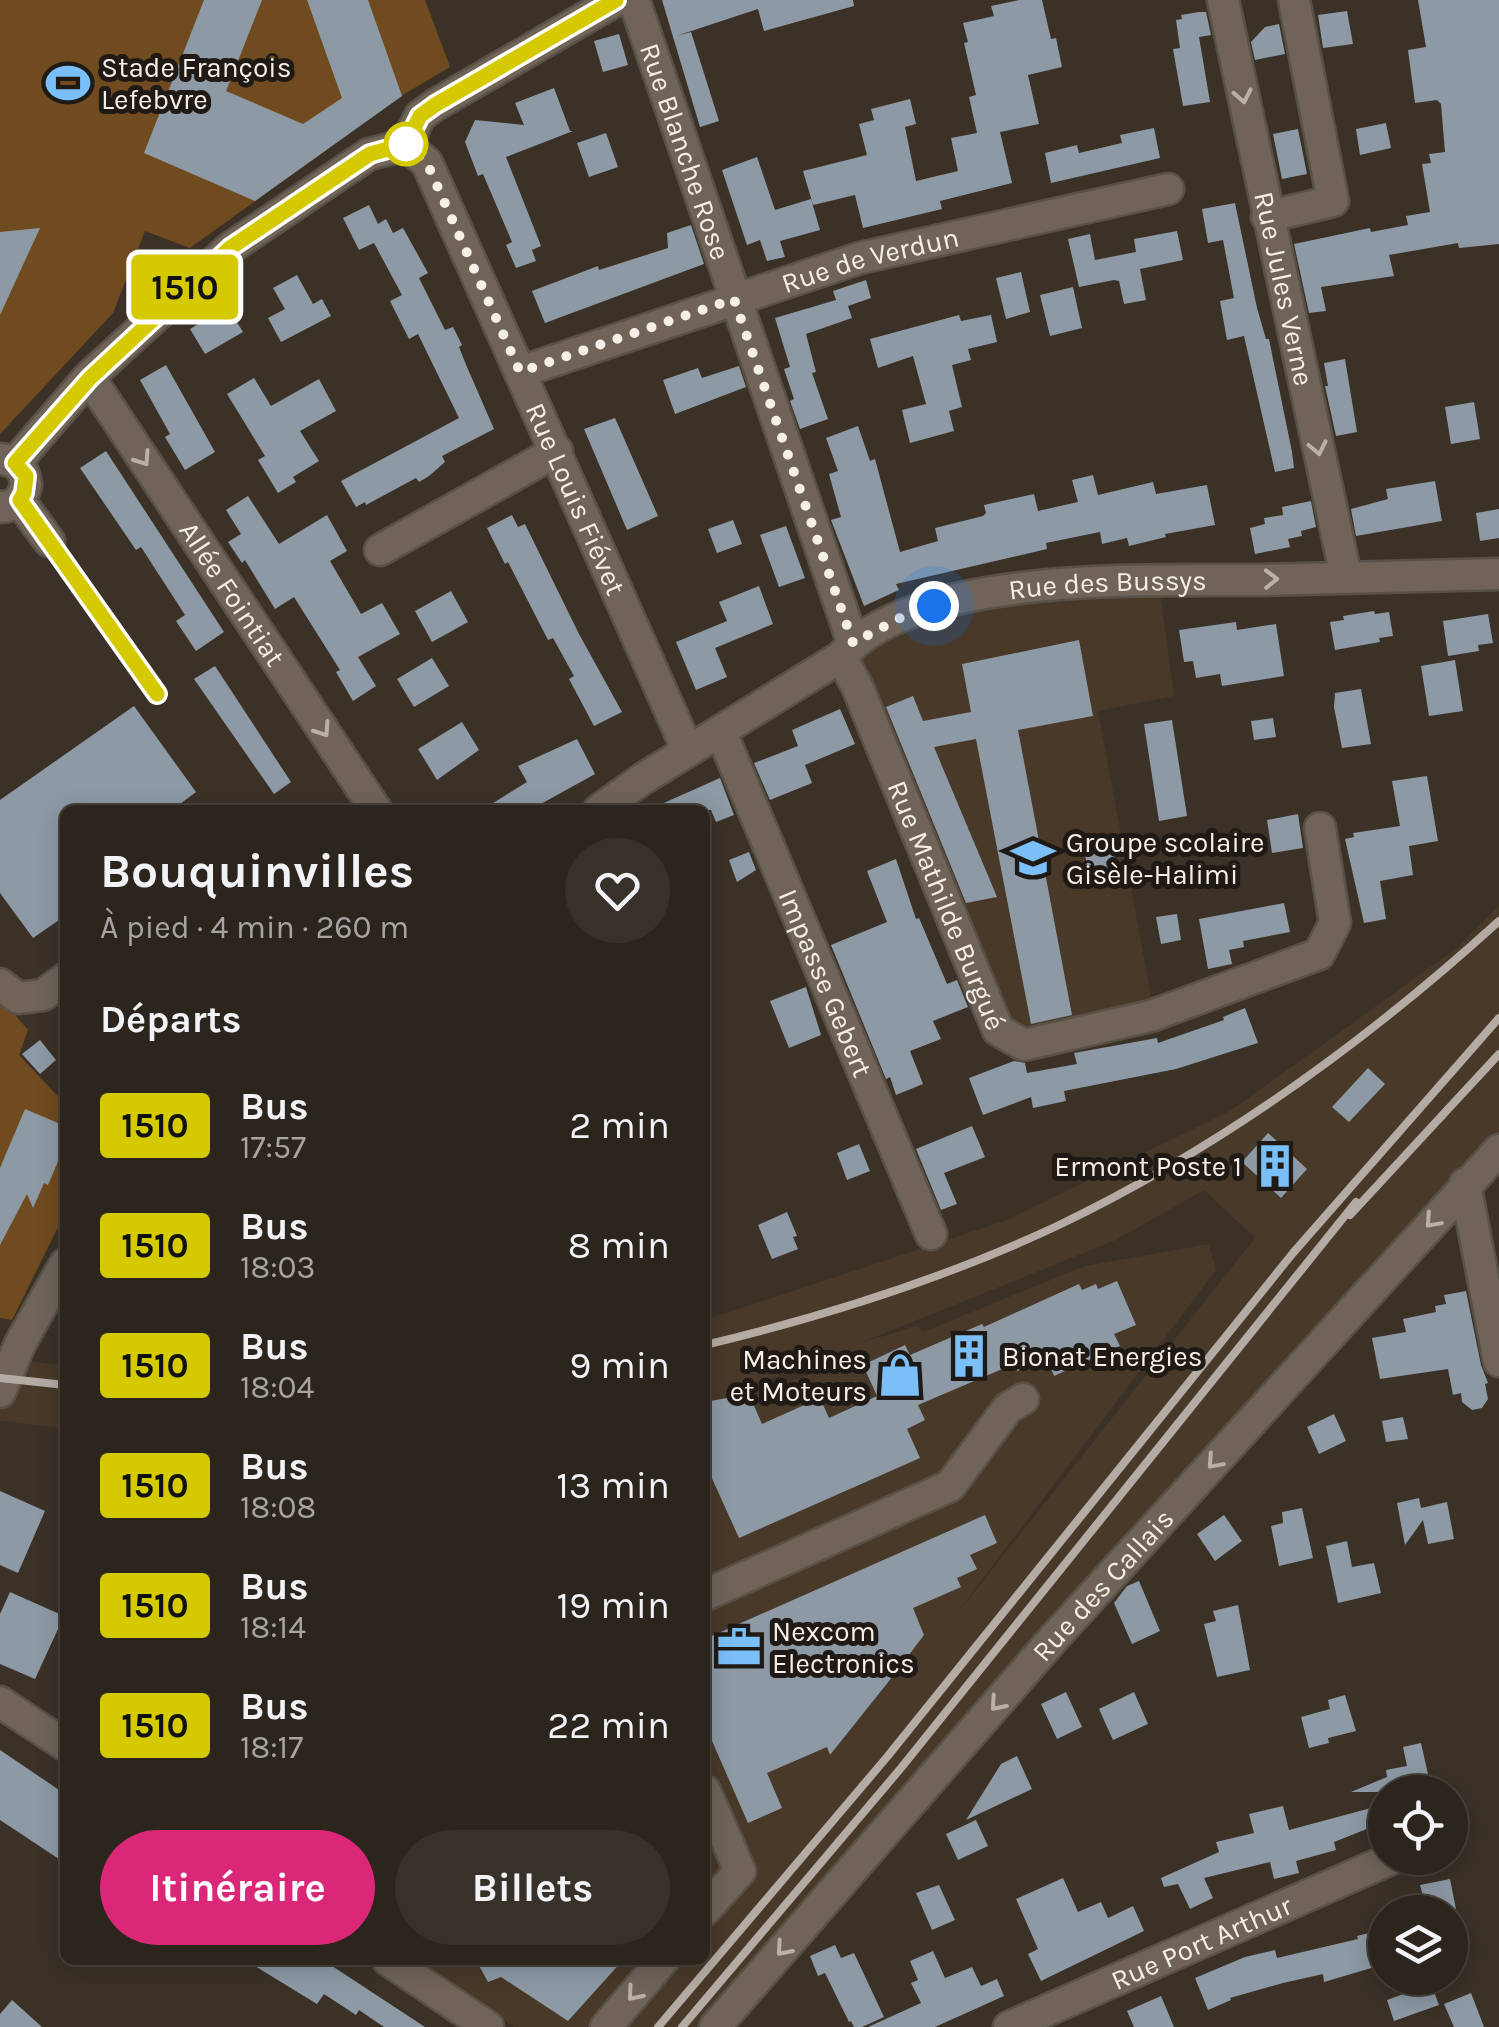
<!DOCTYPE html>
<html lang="fr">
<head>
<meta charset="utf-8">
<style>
  :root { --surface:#2c251d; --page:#38312a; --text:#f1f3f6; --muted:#a6a5a4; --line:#48423b; --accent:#db2777 }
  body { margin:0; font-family:Karla,sans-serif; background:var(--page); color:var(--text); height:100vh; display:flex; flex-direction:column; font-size:38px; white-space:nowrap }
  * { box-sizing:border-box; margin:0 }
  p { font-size:32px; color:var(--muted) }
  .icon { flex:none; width:55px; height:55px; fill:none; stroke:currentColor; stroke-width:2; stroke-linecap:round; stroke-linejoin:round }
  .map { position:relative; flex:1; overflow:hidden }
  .side { position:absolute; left:60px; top:805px; width:650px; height:1160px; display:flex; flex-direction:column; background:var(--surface); border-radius:15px; box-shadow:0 5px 25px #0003,0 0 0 2px var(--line) }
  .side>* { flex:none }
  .badge { padding:0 20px; border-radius:8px; font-size:35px; line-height:65px }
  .tools { position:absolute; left:1368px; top:1775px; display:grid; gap:20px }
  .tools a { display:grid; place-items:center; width:100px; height:100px; border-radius:50%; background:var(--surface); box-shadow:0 5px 25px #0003,0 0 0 2px var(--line); font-size:50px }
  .you { position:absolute; width:50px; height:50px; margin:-25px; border:8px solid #fff; border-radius:50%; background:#1a73e8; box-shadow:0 0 0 15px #1a73e833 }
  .map>.badge { position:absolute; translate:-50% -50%; box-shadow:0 0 0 5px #fff }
  h2 { padding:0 40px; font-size:38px; line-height:90px }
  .round { display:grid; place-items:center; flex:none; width:105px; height:105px; border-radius:52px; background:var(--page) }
  .head { display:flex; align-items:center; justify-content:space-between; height:170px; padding:0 40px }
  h1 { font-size:48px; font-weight:700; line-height:75px }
  .button { display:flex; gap:20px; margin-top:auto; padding:20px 40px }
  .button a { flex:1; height:115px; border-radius:60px; background:var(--accent); color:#fff; font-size:40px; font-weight:700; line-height:115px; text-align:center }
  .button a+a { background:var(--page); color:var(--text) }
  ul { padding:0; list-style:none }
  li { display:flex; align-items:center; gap:30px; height:120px; padding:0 40px }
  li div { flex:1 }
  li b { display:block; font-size:38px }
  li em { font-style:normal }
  li .badge { min-width:110px; font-weight:700; text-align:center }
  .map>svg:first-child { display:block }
  .built { fill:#483929; fill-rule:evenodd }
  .green { fill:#704b20 }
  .building { fill:#8d9aa5 }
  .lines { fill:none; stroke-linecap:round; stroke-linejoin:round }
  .minor-casing { stroke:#595147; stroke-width:35 }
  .minor { stroke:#706459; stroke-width:30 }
  .rail { stroke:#b4aca4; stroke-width:8 }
  .oneway { stroke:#bab0a8 }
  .line-casing { stroke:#fff; stroke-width:22 }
  .line { stroke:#d5c900; stroke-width:15 }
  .walk { stroke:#f6efe8; stroke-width:10; stroke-dasharray:0 18 }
  .stop-dot { fill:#fff; stroke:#d5c900; stroke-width:5 }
  .labels { text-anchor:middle; stroke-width:10; stroke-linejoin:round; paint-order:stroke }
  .poi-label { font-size:28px; fill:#f6efe8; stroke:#1f1a15; text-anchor:start }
  .street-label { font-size:28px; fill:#f6efe8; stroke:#1f1a15 }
</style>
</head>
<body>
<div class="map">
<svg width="1499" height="2027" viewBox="0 0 1499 2027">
  <rect width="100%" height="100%" fill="#3b3127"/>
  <path class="built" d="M1160,591l14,105 -76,15 55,295 -127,23 -17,-13 -155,-361 88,-38 81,-13z
    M1499,906v230l-792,891h-193l-101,-67h263l-20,25 23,-25h26v-640l302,-100 223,-109 227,-163zM1204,1190l51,48 -304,383 265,-351 -7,-26 -124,22 -162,66 -6,-6 -57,17 256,-103zM805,1365l4,10 -60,19 -5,-10 27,-5z
    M0,1357l65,9v62l-65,-7z"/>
  <path class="green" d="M0,0h425l25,67 -49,29 -211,152 -45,-17 -32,82 -113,121z
    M0,997l28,33 -9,25 46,49v109l-53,107 -12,-2z"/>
  <path class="building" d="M204,0h58l-36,91 77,33 39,-26 -35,-98h61l34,96 -147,105 -111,-48z
    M662,0h191l1,6 -90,25 -6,-22 -82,27 15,-4 28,89 -19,6z
    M1019,0h23l9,39 5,-1 6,29 -34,8 11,49 -39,8 12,51 -72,18 2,8 -79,19 -8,-33 -42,10 -10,-34 64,-16 -8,-31 15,-4 -3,-11 39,-10 6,25 -11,3 11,54 42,-10 -7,-33 26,-5 -8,-36 7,-2 -12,-52 4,-1 -5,-19 31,-7 -3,-10z
    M1418,0h81v244l-40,4 -1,-5 -69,12 5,21 -73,11 5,24 -17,2 -15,-69 76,-16 1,4 37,-7 -2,-9 24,-4 -8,-48 9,-1 -2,-9 16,-2 -4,-48 -4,-4 -22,3 -7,-53 18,-3z
    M1347,11l6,33 -30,4 -5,-33z
    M1199,12h7l5,23 -12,2 11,65 -27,4 -10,-57 7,-1 -4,-28 6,-1 -1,-4z
    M1279,24l6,30 -30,6 -4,-18 14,-15z
    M619,34l9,31 -25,7 -9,-31z
    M554,88l16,43h3l-67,26 35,89 -9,4 4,11 -20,7 -10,-23 6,-3 -29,-68 -5,2 -13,-34 10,-22 49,5 -9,-22z
    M1386,123l5,25 -31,7 -4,-26z
    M1154,128l6,30 -109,25 -6,-30 32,-8 2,8 43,-10 -2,-8z
    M1298,129l9,45 -25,5 -9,-45z
    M606,133l12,34 -29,10 -12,-34z
    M757,157l18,53 36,-11 9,31 -40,11 5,16 -18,4 -7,-21 -13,5 -25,-75z
    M1235,203l22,105 9,31h3l23,113 2,16 -19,4 -31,-136 -17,4 -7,-39 14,-3 -11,-58 -15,3 -6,-34z
    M369,205l9,19 8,-5 7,14 10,-5 25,45 -9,5 26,52 8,-3 9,18 -3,2 8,20 27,62 -52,27 3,6 -16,14 -10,6 -3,-4 -50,27 -1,-3 -9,5 -15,-26 118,-63 -41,-84 -9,5 -19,-38 12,-6 -28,-52 -15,7 -16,-32z
    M691,225l13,39 -159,59 -13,-32 66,-25 1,4 69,-22 -1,-15z
    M40,228l-40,87v-83z
    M1177,231l6,29 -43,9 6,31 -22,4 -5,-23 -5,-1 -35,7 -11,-48 22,-5 5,26 41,-8 -2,-13z
    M1021,272l9,40 -24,7 -10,-41z
    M297,275l16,29 9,-5 9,17 -50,26 -13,-24 17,-9 -12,-21z
    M866,280l5,18 -23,8 4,12 -46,16 10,38 -4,1 16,46 -28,10 -10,-28 4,-2 -10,-30 6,-2 -15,-49 61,-18 -3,-9z
    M1073,287l9,41 -32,8 -10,-41z
    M227,306l16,26 -38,22 -15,-25z
    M959,315l2,6 30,-6 6,27 -29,7 3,11 -19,5 10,42 -13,4 5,20 -44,12 -8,-33 24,-6 -13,-48 -35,12 -8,-29z
    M1345,359l12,73 -21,4 -11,-50h3l-4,-23z
    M166,365l49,87 -30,18 -20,-33 5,-3 -30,-54z
    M739,366l7,21 -71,27 -12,-34 35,-12 4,10z
    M254,378l17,28 48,-27 17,32 -36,20 19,30 -26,16 3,5 -18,11 -20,-33 7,-4 -38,-62z
    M1474,402l6,37 -29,5 -6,-37z
    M615,418l43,98 -31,14 -43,-101z
    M858,426l12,35 5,-2 25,93 38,-11 -3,-13 48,-12 3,-3 -2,-8 50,-11 4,17 40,-9 -6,-22 21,-5 5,20 55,-13 3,12 51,-9 8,40 -50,9 1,3 -37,9 -2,-8 -25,6 -2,-12 -54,11 1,6 -151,35 3,6 -35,16 -33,-86 10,-3 -12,-43 9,-3 -12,-33z
    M106,451l118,181 -28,19 -20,-30 9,-6 -44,-68 -5,3 -56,-82z
    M1435,481l7,40 -86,15 -5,-27 37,-10 -2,-10z
    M248,496l31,48 48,-29 20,36 -17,10 31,53 21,-11 18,31 -42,23 18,29 -23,15 -17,-29 4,-2 -46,-73 -19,12 -30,-49 -3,3 -14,-21 13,-8 -15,-24z
    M1311,501l5,26 -15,4 1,5 -14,3 2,8 -35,7 -5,-26 15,-4 -1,-6 19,-3 -1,-8z
    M1499,509v29l-19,3 -4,-28z
    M512,515l6,12 7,-3 54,110 43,78 -28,14 -25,-47 5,-3 -21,-38 -5,2 -40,-78 -3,2 -18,-36z
    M733,520l9,24 -25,9 -9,-24z
    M786,526l19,52 -26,9 -19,-52z
    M759,586l14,38 -58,24 12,29 -31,13 -20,-48 51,-21 -8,-19z
    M451,591l17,31 -36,20 -17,-31z
    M1374,611l1,3 14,-2 4,24 -14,2 1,4 -45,8 -5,-28 14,-2 -1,-4z
    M1488,614l5,29 -15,2 1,6 -31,5 -5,-35z
    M1236,622l1,8 39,-6 8,52 -62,10 -2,-12 -24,4 -3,-17 -9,1 -5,-32z
    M1079,640l14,76 -75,14 54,285 -41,9 -55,-285 -42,8 63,150 -31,6 -80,-196 27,-11 10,25 48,-9 -9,-48z
    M432,658l17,28 -35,21 -17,-28z
    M1455,660l8,51 -34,5 -8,-50z
    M215,666l76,116 -17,12 -80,-115z
    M1361,689l10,55 -29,4 -8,-41 1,-14z
    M134,706l62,86 -24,18h-107v106l-32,22 -33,-45v-93z
    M840,709l15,35 -50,21 7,18 -42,17 -16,-37 44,-17 -6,-16z
    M1273,718l3,19 -22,3 -3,-19z
    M1172,720l15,96 -28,5 -15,-97z
    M462,722l17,28 -42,30 -19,-31z
    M577,739l18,35 -65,36h-48l45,-28 -9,-16z
    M1427,776l11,65 -29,5 4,29 -33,6 6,38 -22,4 -19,-84 9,-2 -1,-4 47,-7 -8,-45z
    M720,778l14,37 -18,7 -5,-12h-63z
    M1298,814l5,34 -31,5 -5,-33z
    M1113,849l4,22 -28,5 -4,-22z
    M749,852l7,18 -19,12 -8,-22z
    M896,859l20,60 3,-1 28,66 10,-4 11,27 -35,14 8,18 -31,12 13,33 -27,11 -6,-18 -4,2 -55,-134 56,-23 -20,-51z
    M1284,903l6,29 -47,9 1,6 -15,3 3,14 -24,5 -9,-50z
    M1177,914l4,26 -20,4 -5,-27z
    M806,987l15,48 -32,13 -19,-47z
    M1245,1008l13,35 -82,26 -112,22 2,10 -33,7 -2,-11 -48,18 -14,-37 45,-17 11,2 2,10 50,-9 -3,-11 83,-15 1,5 66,-23 -1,-3z
    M40,1040l16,20 -16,14 -18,-20z
    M1368,1068l17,16 -36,38 -17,-15z
    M25,1109l40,17v19l-17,40 -4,-2 -11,25 -6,-14 -27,51v-77z
    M972,1126l13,31 -41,16 13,31 -16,6 -25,-61z
    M1268,1133l39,36 -26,29 -39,-36z
    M859,1144l11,27 -23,9 -10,-27z
    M787,1212l10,24 -4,1 5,12 -26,10 -14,-34z
    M1117,1281l19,44 -22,9 6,12 -66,30 -7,-18 -30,13 -3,-7 -96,41 7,15 -18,9 13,29 -181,80 -34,-75v-61l44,-8 13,30 58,-26 9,20 48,-22 -14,-31 42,-20 5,10 72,-31 2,3 95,-43 3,6 14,-6 2,5z
    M1466,1291l15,74 7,18 -3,1 3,15 -6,9 -10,2 -10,-8 -1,-9 -8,2 -5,-26 -68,10 -8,-41 34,-6 -3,-13 33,-7 -1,-6 11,-2 -2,-9z
    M1334,1414l12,27 -27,13 -12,-27z
    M1403,1417l5,22 -22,3 -4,-21z
    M0,1491l45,20 -27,62 -18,-8z
    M1419,1498l2,10 26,-6 7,37 -26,5 -5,-24 -18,25 -8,-42z
    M1302,1508l11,50 -34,8 -8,-40 12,-3 -1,-11z
    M985,1515l12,28 -27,12 7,14 -20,9 4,9 -48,21 11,27 -31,41 -63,79 -3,-8 -60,26 15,35 -34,15 -43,-98v-86z
    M1224,1515l18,26 -27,20 -18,-27z
    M1347,1541l5,26 22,-4 7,30 -43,10 -12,-57z
    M1139,1581l21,50 -28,13 -18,-41 13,-17z
    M10,1592l54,24 -29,63 -35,-15v-50z
    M1238,1605l12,65 -33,7 -13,-53 12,-3 -3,-10z
    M1066,1692l16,35 -25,12 -16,-35z
    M1134,1692l14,32 -35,16 -14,-31z
    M1345,1695l11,36 -28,7 1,5 -20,5 -8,-31 29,-8 -2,-9z
    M1421,1743l11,49h-81l36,-15 -1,-7 21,-4 -4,-19z
    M0,1750l65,44v69l-65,-43z
    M1017,1756l15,33 -66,31 35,-56z
    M1283,1806l6,24 82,-22 6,17 -43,17 2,8 -40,11 3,12 -25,6 -4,-17 -66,16 9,20 -23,11 -12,-25 -14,3 -3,-9 58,-26 -3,-10 38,-9 -5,-19z
    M976,1820l12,26 -30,14 -12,-26z
    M1063,1878l15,34 23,-10 7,16 25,-12 11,25 -103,50 -13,-27 10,-5 -22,-50z
    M1450,1879l6,30 -29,3 -7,-27z
    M939,1885l16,35 -23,10 -16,-37z
    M1385,1929v35l-61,18 -1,-8 -40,9 -53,15 1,2 -23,10 -13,-32 50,-21 30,-7 2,8 81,-19 -1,-3z
    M835,1945l6,13 13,-5 30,64 -22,10h-8l-3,-6 -2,1 -24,-49 -7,3 -8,-20z
    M933,1951l12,27 27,-11 9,19 16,-7 7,17 -69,31h-67l53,-24 -10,-20 7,-3 -8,-19z
    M245,1960h78l102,67h-41l-25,-17 -3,5 -32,-21 -7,10z
    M476,1960h147l-55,61 -67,-44 -13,5z
    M1431,1984l8,21 -45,16 -7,-21z
    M1471,1993l13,34h-30l-10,-23z
    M1161,1996l13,31h-40l-7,-16z
    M12,2000l30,27h-42v-13z"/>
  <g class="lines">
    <g class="minor-casing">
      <g id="minor">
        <path id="s1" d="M634,0l219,643"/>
        <path id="s2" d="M1223,0l123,577"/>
        <path id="s3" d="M406,145l21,18 261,588"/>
        <path d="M1267,217l66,-16 -39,-201"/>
        <path id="s4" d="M520,372l340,-114 308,-69"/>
        <path id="s5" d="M89,377l287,433"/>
        <path d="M0,459c16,1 25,10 26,26 -3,14 -11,22 -26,22"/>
        <path d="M15,463l74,-86 141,-129 139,-94 37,-9 14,-29 15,-11 181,-105"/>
        <path d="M19,500l30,41"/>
        <path d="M380,550l177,-99"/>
        <path id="s6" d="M841,657l16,29 141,344 26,15 127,-29 168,-62 16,-31 -15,-95"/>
        <path id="s7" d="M721,732l210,502"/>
        <path id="s8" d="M599,810l45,-32 197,-121c73,-88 316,-76 423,-77 78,-2 157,-4 235,-6"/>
        <path d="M0,984l18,14 25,-3 22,-16"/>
        <path d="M1465,1184l34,177"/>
        <path d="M0,1392l20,-48 45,-80"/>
        <path d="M705,1595l245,-109 58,-78 15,-9"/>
        <path d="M0,1702l65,43"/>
        <path d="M705,1791l35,80 -35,39"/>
        <path d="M388,1960l100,67"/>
        <path d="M606,2027l57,-67"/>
        <path id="s9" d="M715,2027l339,-389 445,-488"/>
        <path id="s10" d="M1009,2027l384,-169"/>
      </g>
    </g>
    <use href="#minor" class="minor"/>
    <path class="rail" d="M1350,1215l149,-161
      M705,1345c121,-29 239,-66 352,-119 161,-77 310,-185 442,-305
      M0,1378l65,7
      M658,2027l229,-270 406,-504 206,-235
      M682,2027l219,-259 455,-566"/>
  </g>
  <defs><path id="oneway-chevron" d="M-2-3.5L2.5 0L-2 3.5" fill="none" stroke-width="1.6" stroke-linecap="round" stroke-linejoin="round" transform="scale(2.5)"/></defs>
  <g class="oneway">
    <use href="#oneway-chevron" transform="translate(1243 96) rotate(79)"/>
    <use href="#oneway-chevron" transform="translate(1318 448) rotate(78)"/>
    <use href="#oneway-chevron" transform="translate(143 459) rotate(56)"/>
    <use href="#oneway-chevron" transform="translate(1271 579) rotate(-1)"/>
    <use href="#oneway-chevron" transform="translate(323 730) rotate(56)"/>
    <use href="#oneway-chevron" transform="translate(1432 1221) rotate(132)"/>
    <use href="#oneway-chevron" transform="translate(1214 1462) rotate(132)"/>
    <use href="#oneway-chevron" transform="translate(997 1704) rotate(131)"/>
    <use href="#oneway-chevron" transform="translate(783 1949) rotate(131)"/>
    <use href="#oneway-chevron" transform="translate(634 1994) rotate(130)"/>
  </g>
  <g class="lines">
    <g class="line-casing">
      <path id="line" d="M157,694l-137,-194 4,-7 2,-17 -11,-13 75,-85 140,-130 140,-94 36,-10 14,-28 15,-11 181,-105"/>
    </g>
    <use href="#line" class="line"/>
    <path class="walk" d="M406,144l21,19 93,209 214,-73 119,344 51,-27 30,-10"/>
  </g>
  <defs>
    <g id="stadium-bare" transform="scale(3.45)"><path d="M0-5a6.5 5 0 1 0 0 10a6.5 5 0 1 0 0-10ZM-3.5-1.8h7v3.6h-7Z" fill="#7abff8" stroke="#1f1a15" stroke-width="2.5" paint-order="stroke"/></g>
    <g id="school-bare" transform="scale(3.45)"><path d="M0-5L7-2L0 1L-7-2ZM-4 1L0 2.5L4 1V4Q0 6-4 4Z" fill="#7abff8" stroke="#1f1a15" stroke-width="2.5" paint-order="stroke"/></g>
    <g id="building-bare" transform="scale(3.45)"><path d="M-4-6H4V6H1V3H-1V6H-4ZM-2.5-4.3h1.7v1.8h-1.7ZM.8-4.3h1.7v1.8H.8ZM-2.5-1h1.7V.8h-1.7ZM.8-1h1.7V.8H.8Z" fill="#7abff8" stroke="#1f1a15" stroke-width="2.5" paint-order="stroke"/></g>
    <g id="shop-bare" transform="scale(3.45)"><path d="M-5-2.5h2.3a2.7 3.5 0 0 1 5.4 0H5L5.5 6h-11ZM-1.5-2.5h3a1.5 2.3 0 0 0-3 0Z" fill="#7abff8" stroke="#1f1a15" stroke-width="2.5" paint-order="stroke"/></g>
    <g id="office-bare" transform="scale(3.45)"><path d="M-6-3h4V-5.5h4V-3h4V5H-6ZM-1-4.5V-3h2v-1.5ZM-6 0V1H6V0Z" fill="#7abff8" stroke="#1f1a15" stroke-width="2.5" paint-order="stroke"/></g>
  </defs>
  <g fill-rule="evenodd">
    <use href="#stadium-bare" x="68" y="83"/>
    <use href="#school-bare" x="1033" y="858"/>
    <use href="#building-bare" x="1275" y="1166"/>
    <use href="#building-bare" x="969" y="1356"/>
    <use href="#shop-bare" x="900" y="1375"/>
    <use href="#office-bare" x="739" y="1647"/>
  </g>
  <circle class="stop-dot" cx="406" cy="144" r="20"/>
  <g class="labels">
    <g class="poi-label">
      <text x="101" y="77">Stade François<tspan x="101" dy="32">Lefebvre</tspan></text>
      <text x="1066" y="852">Groupe scolaire<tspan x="1066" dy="32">Gisèle-Halimi</tspan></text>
      <text x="1242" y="1176" text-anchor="end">Ermont Poste 1</text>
      <text x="1002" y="1366">Bionat Energies</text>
      <text x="867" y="1369" text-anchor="end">Machines<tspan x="867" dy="32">et Moteurs</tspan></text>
      <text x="772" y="1641">Nexcom<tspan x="772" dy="32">Electronics</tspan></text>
    </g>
    <g class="street-label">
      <text dy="10" stroke="none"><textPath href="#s1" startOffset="160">Rue Blanche Rose</textPath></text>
      <text dy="10" stroke="none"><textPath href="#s4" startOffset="368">Rue de Verdun</textPath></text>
      <text dy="10" stroke="none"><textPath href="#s2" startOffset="295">Rue Jules Verne</textPath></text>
      <text dy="10" stroke="none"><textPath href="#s3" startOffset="395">Rue Louis Fiévet</textPath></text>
      <text dy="10" stroke="none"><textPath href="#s8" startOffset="570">Rue des Bussys</textPath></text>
      <text dy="10" stroke="none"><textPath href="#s5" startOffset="260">Allée Fointiat</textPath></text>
      <text dy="10" stroke="none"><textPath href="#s6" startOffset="270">Rue Mathilde Burgué</textPath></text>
      <text dy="10" stroke="none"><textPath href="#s7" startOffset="272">Impasse Gebert</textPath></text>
      <text dy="10" stroke="none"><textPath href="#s9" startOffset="588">Rue des Callais</textPath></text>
      <text dy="10" stroke="none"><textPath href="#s10" startOffset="210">Rue Port Arthur</textPath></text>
    </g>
  </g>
</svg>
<div class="tools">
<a><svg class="icon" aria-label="locate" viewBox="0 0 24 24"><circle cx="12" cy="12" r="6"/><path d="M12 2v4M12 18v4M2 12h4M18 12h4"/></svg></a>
<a><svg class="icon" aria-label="layers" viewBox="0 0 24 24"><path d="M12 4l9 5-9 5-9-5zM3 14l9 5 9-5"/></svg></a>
</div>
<div class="you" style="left:934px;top:606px"></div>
<b class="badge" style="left:185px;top:287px;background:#d5c900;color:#111">1510</b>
<section class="side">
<div class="head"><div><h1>Bouquinvilles</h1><p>À pied · 4 min · 260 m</p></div><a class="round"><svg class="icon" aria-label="heart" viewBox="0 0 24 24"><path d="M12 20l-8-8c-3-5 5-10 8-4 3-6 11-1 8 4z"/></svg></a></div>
<h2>Départs</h2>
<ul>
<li><span class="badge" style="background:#d5c900;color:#111">1510</span><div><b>Bus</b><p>17:57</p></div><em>2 min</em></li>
<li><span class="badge" style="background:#d5c900;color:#111">1510</span><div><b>Bus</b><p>18:03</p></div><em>8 min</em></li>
<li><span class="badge" style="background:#d5c900;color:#111">1510</span><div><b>Bus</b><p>18:04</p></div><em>9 min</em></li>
<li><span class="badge" style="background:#d5c900;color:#111">1510</span><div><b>Bus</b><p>18:08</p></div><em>13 min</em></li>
<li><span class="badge" style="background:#d5c900;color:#111">1510</span><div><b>Bus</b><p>18:14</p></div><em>19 min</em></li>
<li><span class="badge" style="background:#d5c900;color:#111">1510</span><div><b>Bus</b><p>18:17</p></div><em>22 min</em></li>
</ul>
<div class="button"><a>Itinéraire</a><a>Billets</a></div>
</section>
</div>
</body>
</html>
